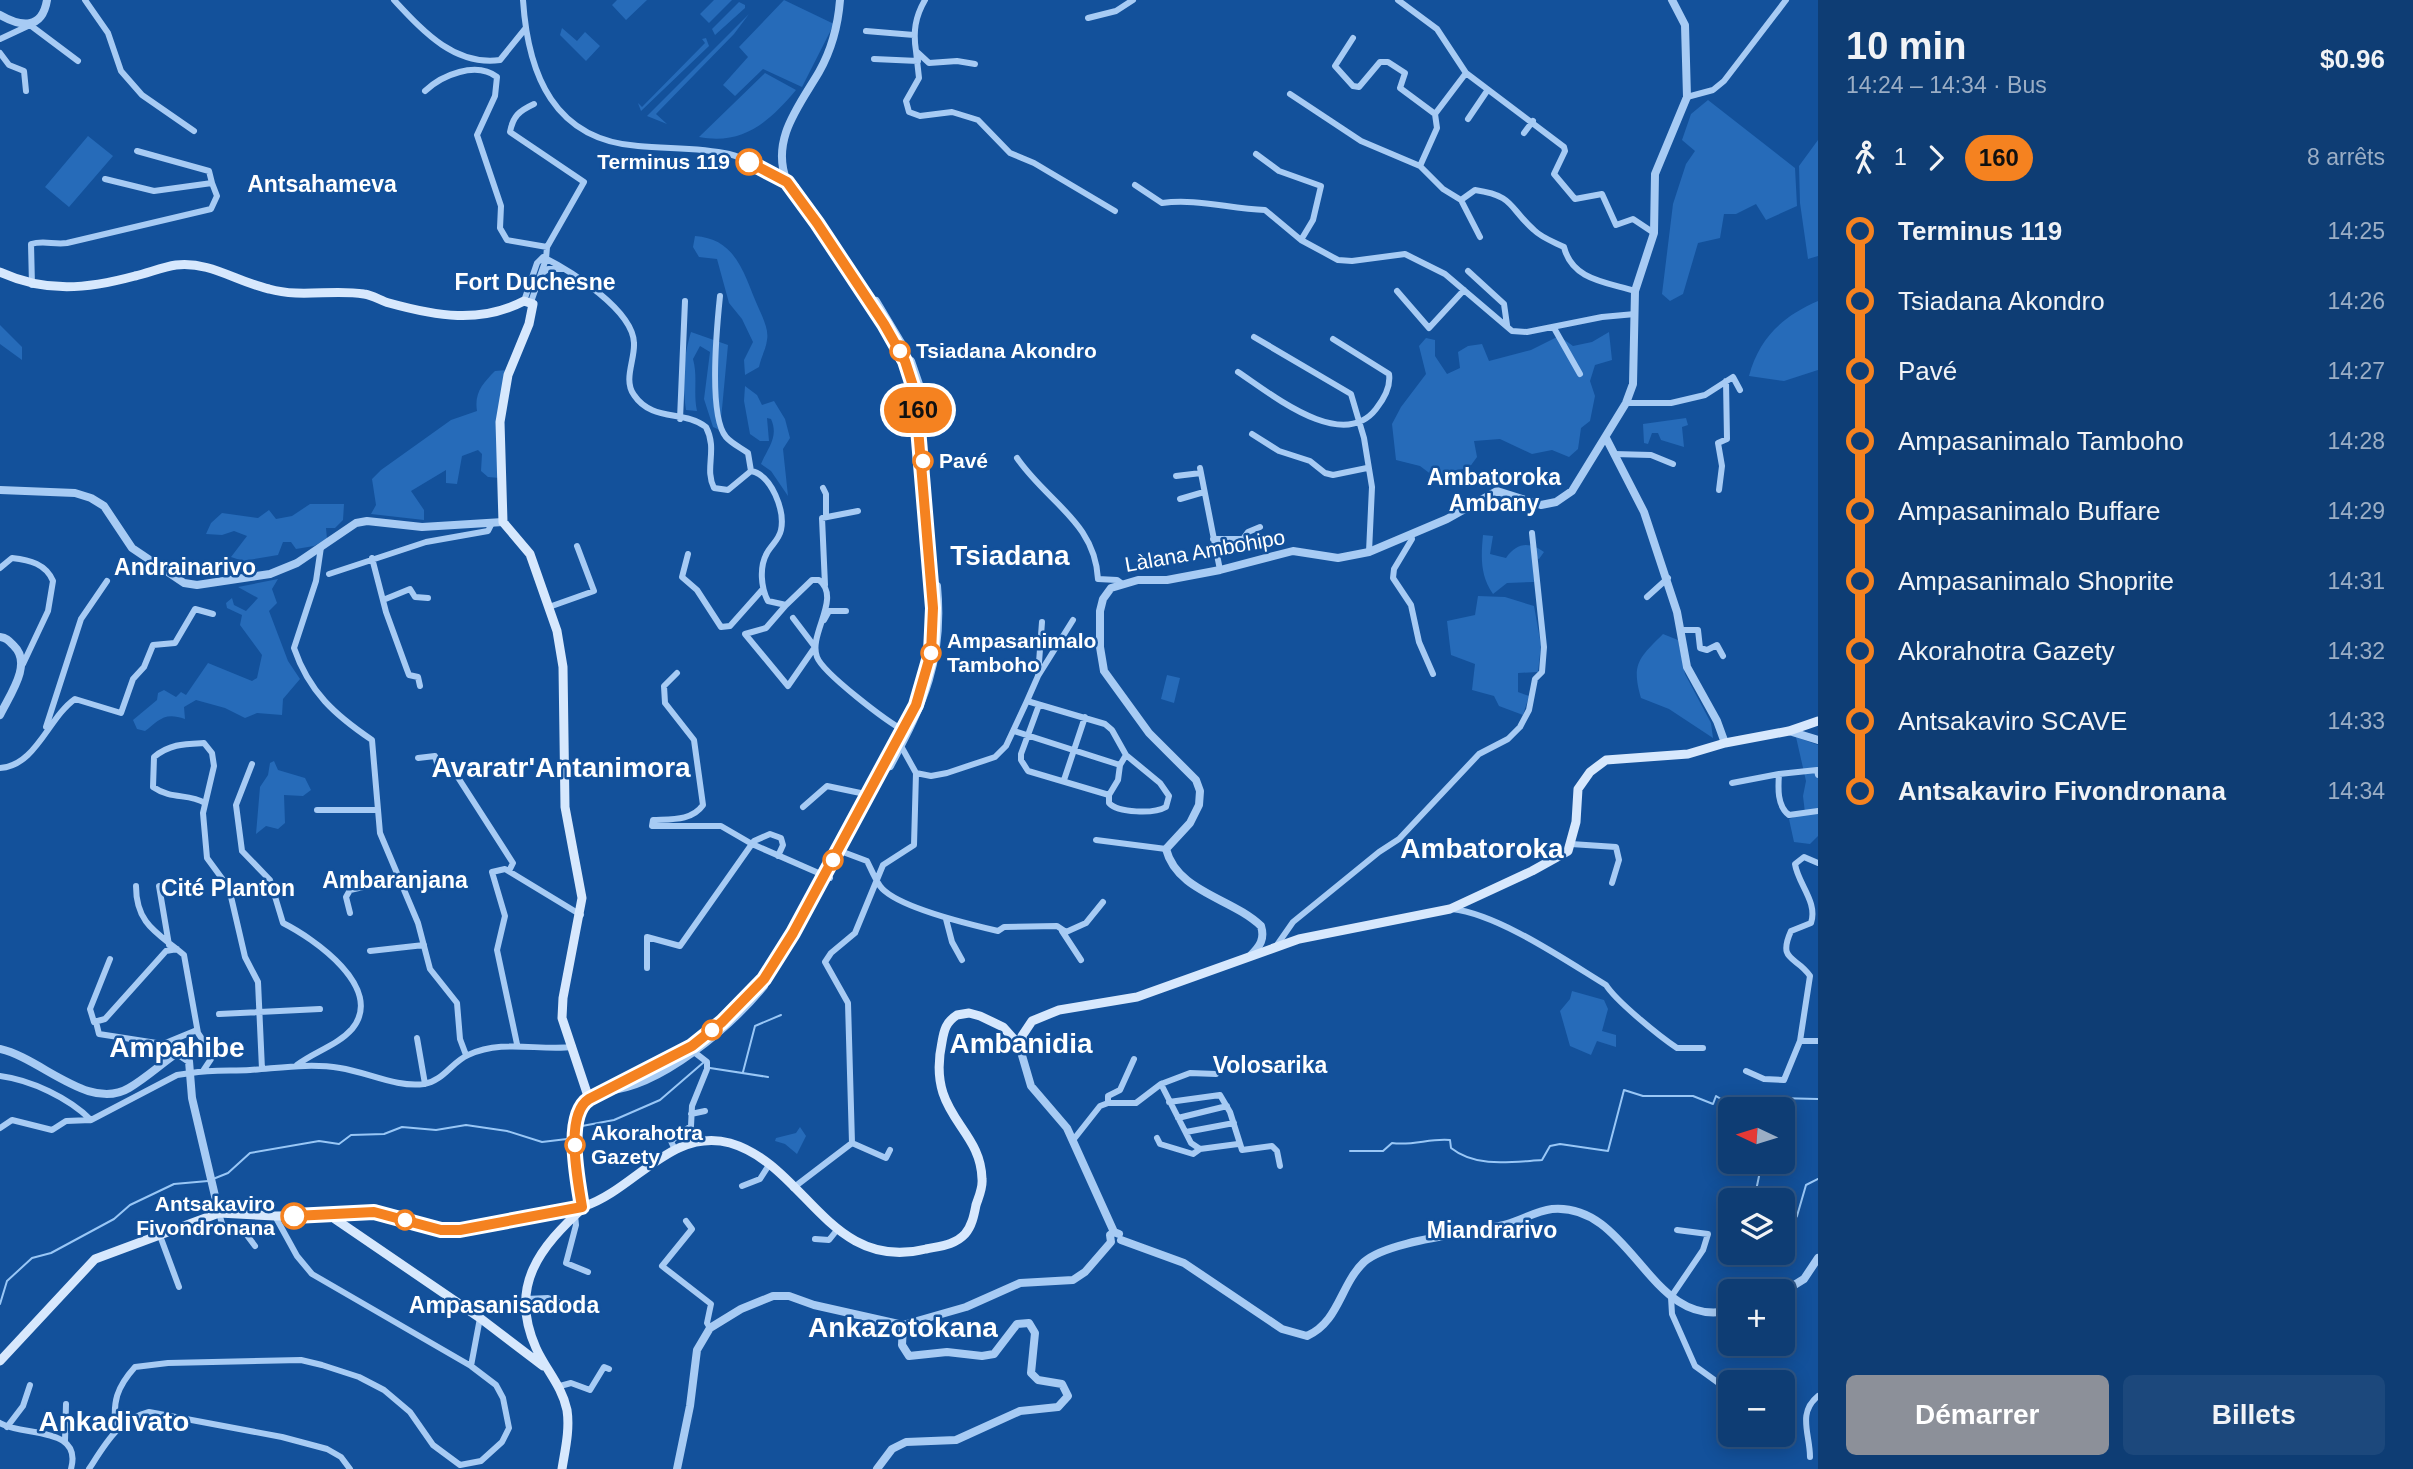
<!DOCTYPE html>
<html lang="fr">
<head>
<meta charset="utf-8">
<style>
  :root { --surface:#0e3d74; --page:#1c487c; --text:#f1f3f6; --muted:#9baec5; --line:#2e5686; --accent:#8c9099 }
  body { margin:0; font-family:Arial,sans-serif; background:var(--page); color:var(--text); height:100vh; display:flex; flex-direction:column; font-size:26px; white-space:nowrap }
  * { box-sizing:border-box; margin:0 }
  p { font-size:23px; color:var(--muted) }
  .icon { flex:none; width:38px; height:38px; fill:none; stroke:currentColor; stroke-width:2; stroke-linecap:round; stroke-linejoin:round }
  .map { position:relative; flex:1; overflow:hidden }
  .details { display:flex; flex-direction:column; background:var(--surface); width:595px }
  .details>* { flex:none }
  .badge { padding:0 14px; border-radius:23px; font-size:24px; line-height:46px }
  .needle { width:46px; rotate:274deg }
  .fabs { position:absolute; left:1718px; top:1097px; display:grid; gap:14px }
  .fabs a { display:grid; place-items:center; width:77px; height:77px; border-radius:10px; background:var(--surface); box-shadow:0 4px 18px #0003,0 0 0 2px var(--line); font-size:35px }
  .map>.badge { position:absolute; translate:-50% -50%; box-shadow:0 0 0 4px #fff }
  .legs { display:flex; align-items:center; gap:10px; height:77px; padding:0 28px; font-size:23px }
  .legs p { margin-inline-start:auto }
  .summary { display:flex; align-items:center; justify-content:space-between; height:119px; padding:0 28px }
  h1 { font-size:38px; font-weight:800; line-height:52px }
  .button { display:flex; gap:14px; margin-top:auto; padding:14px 28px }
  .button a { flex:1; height:80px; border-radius:10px; background:var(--accent); color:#fff; font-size:28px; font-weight:800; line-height:80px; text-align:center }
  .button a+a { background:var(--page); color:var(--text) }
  ul { padding:0 28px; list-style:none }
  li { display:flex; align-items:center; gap:24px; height:70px; font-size:26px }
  li i { display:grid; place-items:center; width:10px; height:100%; margin:0 9px; background:currentColor }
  li i::after { content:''; width:18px; height:18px; margin:-9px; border:5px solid; border-radius:50%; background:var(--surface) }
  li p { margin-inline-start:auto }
  li:first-child i { background:linear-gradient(#0000 50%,currentColor 0) }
  li:last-child i { background:linear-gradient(currentColor 50%,#0000 0) }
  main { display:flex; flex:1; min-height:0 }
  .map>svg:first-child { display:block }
  .green { fill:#266bb9 }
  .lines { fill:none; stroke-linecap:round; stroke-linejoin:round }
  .stream { stroke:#99c7f6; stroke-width:2 }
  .minor { stroke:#a7cbf4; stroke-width:6 }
  .tertiary { stroke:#a7cbf4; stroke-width:8 }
  .secondary { stroke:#d7e8fd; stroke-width:9 }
  .line-1-casing { stroke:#fff; stroke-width:16 }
  .line-1 { stroke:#f58220; stroke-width:10 }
  .stop-1-dot { fill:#fff; stroke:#f58220; stroke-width:3.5 }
  .labels { text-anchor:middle; stroke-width:5; stroke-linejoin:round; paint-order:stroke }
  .stop-label { font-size:21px; font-weight:bold; fill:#fff; stroke:#13519b; text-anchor:start }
  .street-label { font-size:21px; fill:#fff; stroke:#13519b }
  .neighbourhood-label { font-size:23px; font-weight:bold; fill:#fff; stroke:#13519b }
  .district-label { font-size:28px; font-weight:bold; fill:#fff; stroke:#13519b }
</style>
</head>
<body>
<main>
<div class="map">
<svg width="1818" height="1469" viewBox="0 0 1818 1469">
  <rect width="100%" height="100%" fill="#13519b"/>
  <path class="green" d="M617,0h30l-21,20 -14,-15z
    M714,0h18l-23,23 -9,-9z
    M784,0l50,24 -32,63 -39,-18 -28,27 -12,-11 25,-28 -9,-10z
    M739,2l6,3v3l-30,27 -3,-6z
    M749,14l-15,20 -78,80 11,10 -20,-8z
    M562,28l15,13 8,-9 15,14 -14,15 -26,-26z
    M706,38l3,8 -68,65 -3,-8 4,4 63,-64 -3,-4z
    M765,73l31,17c-28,33 -53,55 -97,47z
    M1708,100l87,68 2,38 -31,14 -10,-16 -20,10h-12l-4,24 -22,5 -15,51 -13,7 -8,-7 11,-90 13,-40 9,-13 -13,-11 9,-26z
    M88,136l25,20 -44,51 -24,-20z
    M1818,140v116l-10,3 -8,-56 -1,-37z
    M695,236c43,3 49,40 64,73 4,9 10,21 8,31 -1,9 -6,17 -8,27l-14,8 -1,-15 9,-18 -11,-23 -13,-16 -12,-44 -18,-2 -6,-10z
    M1818,301v69l-34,11 -35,-5c10,-38 34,-60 69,-75z
    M0,325l22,22v13l-22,-16z
    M691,332l37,13 -8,85 -7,-3 -9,-28 6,-47 -10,-6 -7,13c5,18 0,34 4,52l-11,-1c-4,-27 -3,-52 5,-78z
    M1609,332l3,28 -17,5 -5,16 5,15 -5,25 -9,7 -3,21 -9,8 -17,-7 -20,4 -32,-15 -26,2 3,16 -8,11 -17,3 -16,7 -16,-12 -24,-6 -4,-36 9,-17 25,-33 -7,-28 7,-8 9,2v16l12,18 13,-6 -2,-16 10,-6 14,-2 7,17 42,-11 28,-14 14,10 19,-4z
    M507,370l-7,108 -12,-1 -7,-6 1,-17 -4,-4 -16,6 -5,28 -11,-1v-13l-35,21 13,19v10l-53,-6 5,-9 -4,-26 9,-9 70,-50 26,-9c-3,-18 6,-28 18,-40z
    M745,386l12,9 5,10 12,-4 11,18 5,19 -7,11 5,47 -17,-25 -10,-7c7,-17 18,-27 10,-45l-4,-1 2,23h-9l-10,-7 -6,-33z
    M1686,418l2,7 -6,2 2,20 -23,-7 -3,-7h-6l-4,11 -4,-1 -1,-19z
    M310,504h34l-1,16 -8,8h-9l1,11 -13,7 -18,3 -5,-7h-8l-5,13 -35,6 -12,-4 16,-21 -13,-5 -12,4 -16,-1 5,-11 11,-10 36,5 11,-8 7,9 16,-3z
    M1483,535l10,1 -3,18 16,4c11,-16 24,-16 38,-6l-5,7 -6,-2 1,25 -27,1 -14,11c-13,-19 -12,-37 -10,-59z
    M278,579l-6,10 5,14 -8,8 19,50 12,18 -17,20 -1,16 -25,-2 -12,5 -20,-10 -29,-8 -12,7 1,12c-22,-8 -27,3 -40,12l-8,-2 -4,-9 24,-20 1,-7 6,-3 12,7 5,-5 5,3 22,-32 44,18 5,-3 5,-23 -22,-30 2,-10 -15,-7 -1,-5 6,-5 2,7 12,6 12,-13 -20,-11z
    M1478,596l27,1 29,9 7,39 -3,27 -20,1v19l11,4 -6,19 -24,-9 -5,-10 -22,-6 3,-26 -24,-9 -4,-34 28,-6z
    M1663,634l15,6 7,34 26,49 2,15 -44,-29 -28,-11c-10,-34 -2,-40 22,-64z
    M1167,675l13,3 -6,25 -13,-4z
    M1796,737l22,8v91l-8,8 -16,-2 -5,-23 16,-6 -2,-17 3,-15z
    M274,761l4,9 27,8 6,12 -8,6 -19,-1 1,28 -7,6 -12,-3 -10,8 4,-47 8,-12 2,-12z
    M1572,991l32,9 4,9 -6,22 14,4v12l-19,-6 -6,14 -21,-9 -10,-35 10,-12z
    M800,1127l6,9 -9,18 -12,-10 -10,-3 1,-3 20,-5z"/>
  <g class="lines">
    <path class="stream" d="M710,1068l58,9
      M743,1072l12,-46 26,-11
      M1775,1110v-12l43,1
      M582,1126l32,-6 46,-20 44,-38
      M1350,1151h33l9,-8c21,3 38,-5 58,-3l1,8c25,20 60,14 91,12l8,-14 10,-2 48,7 16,-61 19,6h50l20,8 3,-8 23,14
      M213,1179l15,-6 22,-20 69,-12 20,3 12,-9 33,-1 18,-7 34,3 30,-5 41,6 35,11 25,-3
      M1754,1200l8,-38
      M1785,1236l12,-20 9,-31 12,-6
      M0,1304l7,-23 25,-23 19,-5 63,-34 16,-14 44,-21 34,-3"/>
    <path class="minor" d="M85,0l23,33 13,38 21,24 52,36
      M394,0c29,31 60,66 106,60l25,-31
      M523,0c5,75 31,140 115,146 31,3 61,1 91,8 24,6 45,22 67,32
      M925,0c-10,17 -12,32 -9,51l13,12 28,-2 18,3
      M1398,0l39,29 29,44 98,74 1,4 -11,23 21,25 27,-5 14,31 17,-6 21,14
      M1088,18l28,-7 17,-11
      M866,31l48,4
      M1353,38l-18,28 18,20 6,1 21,-25h8l17,11 -5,15 35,26 31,-41
      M0,39l30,-14 48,36
      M916,51l3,27 -13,23 3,11 11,4 32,-4 26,8 32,33 24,10 81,48
      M0,53l9,12 15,6 2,20
      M874,59l44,2
      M425,91c17,-16 51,-30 72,-14l-2,19 -18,39 24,71 -1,22 7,12 40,7
      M1290,94l71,47 59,25 23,23 18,11 19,37
      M1687,97l26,-7 11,-9 62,-81
      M1468,119l19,-28
      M1524,133l9,-12
      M137,151l72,20 3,12
      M1256,154l23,17 42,15 -8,34 -12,20
      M1420,166l17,-38 -2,-14
      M1135,185l27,18c34,-5 68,6 103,7l36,30 37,20 14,1 53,-7 40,20 67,57 15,1 75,-15 33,-3
      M1461,200l14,-10c40,6 33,17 59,40 8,8 20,12 30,17 8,33 42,35 71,44
      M1468,271l36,33 3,21
      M541,274l7,-5h15
      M32,285l-1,-41c13,-4 23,1 36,-1l144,-34 6,-13 -5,-13 -58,8 -49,-12
      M1397,291l32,37 35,-38
      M720,296c-3,29 -12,119 6,141 5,6 15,11 22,16l3,18
      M524,301l13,-38 6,-6c28,14 90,53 91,86 1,17 -11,37 0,52 18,27 50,15 72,32 12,23 -2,41 8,61l14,2 23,-19c21,4 34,40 30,59 -2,10 -10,15 -14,23 -8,14 -6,35 1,48l18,4 26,-25h7c23,18 -11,54 -2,77 6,16 70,65 88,74
      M531,302l15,-43 1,-12 37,-65 -74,-50c3,-16 9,-21 24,-28
      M1554,328l26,46
      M1254,337l97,57 13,44 8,49 -3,65
      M1238,372c32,21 104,81 138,37 8,-10 15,-22 13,-35l-56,-35
      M1626,403h45l34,-8 28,-18 7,13
      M680,419l5,-118
      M1252,434l27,17 31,10 15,12 8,2 34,-7
      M1614,454l37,1 22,9
      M1017,458c30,44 78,64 81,121l19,1 4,3
      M1200,468l20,102
      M1176,476l25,-3
      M823,488l3,6v22
      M1719,490l3,-24 -4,-23 9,-4 -1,-58
      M1180,499l24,-7
      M1411,534l1,5 -18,30 -1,9 18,27 8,37 14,32
      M1213,539h30l5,-7 12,-5
      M321,547l-5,34 -22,67c15,44 41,67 78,92l8,93 38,90 12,46 27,34 3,36 6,16
      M688,554l-6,23 15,13 24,37 9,-1 32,-36
      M372,558l14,54 20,55 3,8 9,2 2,9
      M0,568l12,-10c18,2 34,6 41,23l-5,30 -25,53
      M329,574l97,-32 62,-11 4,-8
      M825,585l-3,-67 36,-7
      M1647,597l21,-19
      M383,600l27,-11 5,8 13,1
      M786,605l-20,23 -21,6 43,52 27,-39 -22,-29
      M549,607l45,-16 -17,-45
      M824,620l5,-9h17
      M1681,630h17l2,18 7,2 10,-5 6,11
      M677,673l-13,13 1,17 29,37 9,65c-11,16 -32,14 -50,15l-1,6h69l31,18 78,34
      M1038,676l35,-56
      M1027,701l11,-25 4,-54
      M1039,705l-18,49v6l7,11 81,24v8c9,10 45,11 57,4l3,-11 -9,-13 -34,-28
      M46,727l35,-108 26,-38
      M418,758l17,-2 2,7 13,2 63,98 -4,8
      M252,764l-16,41 6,46 28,29 13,43c30,15 103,65 69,106 -14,16 -38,23 -55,36
      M0,768c36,-2 48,-50 75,-69l46,14 12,-34 11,-12 9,-22 22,-2 20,-34 18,5
      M916,773l15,3 16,-3 48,-16 11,-11 21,-45 78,23 7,6 14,25 -6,10 -106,-34
      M1818,775l-1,-5 -38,4c-1,14 -2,32 10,41l29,-4
      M1064,780l21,-63
      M1732,783l47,-9
      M1109,795l9,-15 2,-15
      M205,803c-17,-10 -33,-3 -52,-16l1,-30c16,-13 30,-13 50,-14l8,10 2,13 -11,47 4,45 22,30 16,69 13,25 4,87
      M803,807l24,-21 43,9
      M317,810h61
      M1096,840l70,9
      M1571,844l45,3 3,13 -7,23
      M843,852l24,9c4,8 8,18 13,25 15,21 92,39 118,45l6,-4 53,-1 9,6 20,-9 17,-21
      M1818,863l-14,-6 -9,7c3,20 23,38 16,59l-20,8c-14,31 6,25 19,45l-10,65h18
      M136,886c0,40 24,48 48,69l14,78 12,18 1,8 -8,12
      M159,886l10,59
      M1452,909c46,5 113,51 154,76 10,16 53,51 71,63h26
      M350,913l-4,-16 4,-7 48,-11
      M946,919l6,23 10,18
      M1062,931l19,29
      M1277,945l16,-23 86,-70 20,-13 80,-85 29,-15 12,-12 9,-17 6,-31 7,-7 2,-25 -12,-114
      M370,951l54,-6
      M110,959l-20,50 4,13 11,-3 61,-68 11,-2
      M647,968v-31l33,9 74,-105 16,-7 11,4 2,7 -5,11
      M219,1014l101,-5
      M96,1022l3,12 64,10 34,-14
      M417,1038l8,46
      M517,1044l-20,-94 8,-34 -13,-44 13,-3 76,46
      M1746,1071l18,8 20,1 16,-39
      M0,1076c31,4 69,22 91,44
      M1169,1102l51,-7 10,17 12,38 30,-4 5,5 3,15
      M1108,1103v-7l12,-6 14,-31
      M691,1114l14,-3
      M1178,1118l49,-12
      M0,1128l12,-8 40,10 14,-9 25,-1 86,-45 14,-2c19,-3 39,-2 59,-3 30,-2 60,-7 90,-2 27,4 57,20 84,16 19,-3 28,-22 44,-29 35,-16 69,-4 105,-8
      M1186,1132l48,-9
      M1157,1138l3,6 33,10 7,-5 38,-5
      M1074,1139l26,-33 8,-3h28l25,-19
      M852,1143l34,15 4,-8
      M1200,1149l-9,-6 -30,-59 29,-11 26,1
      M675,1150l-4,-9 20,-15 1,-20 15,-37v-7l-13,-10
      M742,1186l18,-7 9,-14
      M793,1188l59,-45 -4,-140 -23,-41 6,-9 24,-20 28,-68 31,-20 2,-72 -15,-27
      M219,1213l4,14 23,7 9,12
      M575,1215l1,10 -10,38 22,9
      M686,1221l6,8 -30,37 49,38 -4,19 3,5
      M1677,1230l31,4 -5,16 -32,47 1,17 23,52 36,26
      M159,1233l20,54
      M815,1239l14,1 8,-10
      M526,1299l22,-1 20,7
      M471,1366l9,-48
      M560,1386l11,-3 19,7 14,-23 5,2
      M0,1423c24,14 83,3 71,46
      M7,1427l16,-21 7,-21
      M116,1429c-4,-27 1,-42 19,-62l33,-4 133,-3 21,5 37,12 25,13 26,22 23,33 27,20 21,-4 21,-19 7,-14 -6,-30 -7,-13 -25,-19 -159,-92 -15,-18 -22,-40
      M65,1441l1,-37
      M1810,1457c0,-23 -13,-44 8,-61
      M89,1469c17,-26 29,-49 60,-57l133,25 45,12 14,8 9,12"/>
    <path class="tertiary" d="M0,15c21,12 42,15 47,-15
      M876,301l27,45
      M911,361l10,29 3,26
      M1606,438l38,74 33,100 10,55 30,54 8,22
      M0,490l75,3 16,5 13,8 28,42 52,35 13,2 73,-11 27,-11 59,-40 11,-2 55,6 81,-5
      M0,637c7,1 9,4 14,9 19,18 -5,50 -14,69
      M1789,731l29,9
      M890,766c34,-63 54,-107 47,-180
      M1251,955c9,-9 14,-16 10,-29 -29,-28 -84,-34 -95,-77l24,-26 9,-18 1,-14 -4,-11 -47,-47 -45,-62 -4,-24v-36l3,-12 8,-11 27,-8h29l53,-10 73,-19 45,7 31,-6 78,-33 50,-28 44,14 15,-3 16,-11 54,-88 7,-19 2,-93 19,-58 1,-59 32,-77 -2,-72 -13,-25
      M1019,1045l12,41 36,42 47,104 5,2
      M0,1049c41,9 89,63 129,39 17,-10 32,-24 48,-35l12,8 3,37 27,115
      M606,1091c55,-4 124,-64 158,-105
      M589,1099l103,-53 30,-24 42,-43 18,-25 134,-249 15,-51 2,-46 -18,-216c-25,-77 -80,-145 -128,-210 -17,-42 12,-76 32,-110 13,-23 19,-46 21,-72
      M1121,1240l63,23 98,66 25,7c32,-14 33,-51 57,-74 24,-22 108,-29 143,-38 15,-4 29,-13 45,-15 80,-7 98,123 179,101
      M1783,1292l21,-13 14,-21
      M677,1469l13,-63 7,-56 13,-22 31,-19 32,-13h16l25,9 89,20 63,-18 54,-24 53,-3 12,-8 26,-30 -1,-7 4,-3
      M877,1469l15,-20 14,-7 50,-2 64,-29 38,-4 10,-11 -6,-12 -24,-4 -7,-7 4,-40 -6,-10 -12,1 -23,30 -12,2 -35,-4 -38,4 -7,-11 1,-20"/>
    <path class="secondary" d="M0,272c46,21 87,17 135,4 13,-3 28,-9 41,-11 34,-4 61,17 93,24 32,9 63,0 95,5 9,1 17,7 25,9 47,13 91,21 135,-2l9,3 -4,20 -21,51 -8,47 3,100 27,32 27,77 6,36 2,140 17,91 -19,100 -1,20 27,81c-25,16 -11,81 -8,108
      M1019,1045l5,-4 -2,-5 10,-15 27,-11 78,-13 162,-58 151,-30 82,-38 36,-20 8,-29 2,-33 12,-17 16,-12 82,-6 37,-11 64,-12 29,-10
      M335,1219l145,99 63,48
      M0,1361l95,-102 124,-46 56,3 111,-1 55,15h19c40,-8 85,-11 125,-24 50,-17 87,-79 145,-63 76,22 99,130 196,106 14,-3 29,-4 39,-15 7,-8 9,-19 11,-29 3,-9 7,-17 6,-26 -1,-53 -56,-63 -40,-137 2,-12 4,-20 15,-27l12,-2 11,3 23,11 16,18
      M562,1469c3,-19 8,-39 5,-59 -5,-24 -21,-40 -31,-62 -28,-62 4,-101 48,-141"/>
  </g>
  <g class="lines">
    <g class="line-1-casing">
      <path id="line-1" d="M294,1216l80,-4 67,18h19l122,-23c-4,-26 -18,-92 7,-108l103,-53 30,-24 42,-43 29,-46 123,-228 15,-52 2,-45 -18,-216 -10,-31 -21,-37 -67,-101 -30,-41 -38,-20"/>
    </g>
    <use href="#line-1" class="line-1"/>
  </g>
  <g class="stop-1-dot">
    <circle cx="749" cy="162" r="12"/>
    <circle cx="900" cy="351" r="9"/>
    <circle cx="923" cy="461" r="9"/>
    <circle cx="931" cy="653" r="9"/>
    <circle cx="833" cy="860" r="9"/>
    <circle cx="712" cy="1030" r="9"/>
    <circle cx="575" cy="1145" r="9"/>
    <circle cx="294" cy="1216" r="12"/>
    <circle cx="405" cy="1220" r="9"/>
  </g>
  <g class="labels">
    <g class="stop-label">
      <text x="730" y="169" text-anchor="end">Terminus 119</text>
      <text x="916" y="358">Tsiadana Akondro</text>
      <text x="939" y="468">Pavé</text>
      <text x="947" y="648">Ampasanimalo<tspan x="947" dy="24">Tamboho</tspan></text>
      <text x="591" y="1140">Akorahotra<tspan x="591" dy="24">Gazety</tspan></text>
      <text x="275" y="1211" text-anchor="end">Antsakaviro<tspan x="275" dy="24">Fivondronana</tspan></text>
    </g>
    <g class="street-label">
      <text transform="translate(1205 551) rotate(-10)" y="7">Làlana Ambohipo</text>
    </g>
    <g class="neighbourhood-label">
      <text x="322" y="192">Antsahameva</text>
      <text x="535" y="290">Fort Duchesne</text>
      <text x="1494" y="485">Ambatoroka<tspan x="1494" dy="26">Ambany</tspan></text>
      <text x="185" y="575">Andrainarivo</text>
      <text x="395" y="888">Ambaranjana</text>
      <text x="228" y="896">Cité Planton</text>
      <text x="1270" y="1073">Volosarika</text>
      <text x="1492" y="1238">Miandrarivo</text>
      <text x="504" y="1313">Ampasanisadoda</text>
    </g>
    <g class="district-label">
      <text x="1010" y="565">Tsiadana</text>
      <text x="561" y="777">Avaratr'Antanimora</text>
      <text x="1482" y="858">Ambatoroka</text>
      <text x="1021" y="1053">Ambanidia</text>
      <text x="177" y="1057">Ampahibe</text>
      <text x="903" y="1337">Ankazotokana</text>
      <text x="114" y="1431">Ankadivato</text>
    </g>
  </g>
</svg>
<div class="fabs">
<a><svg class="needle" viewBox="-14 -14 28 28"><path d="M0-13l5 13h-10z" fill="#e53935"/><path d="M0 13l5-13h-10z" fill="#9baec5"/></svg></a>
<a><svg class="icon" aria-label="layers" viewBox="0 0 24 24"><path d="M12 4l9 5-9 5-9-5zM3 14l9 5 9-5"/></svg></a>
<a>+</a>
<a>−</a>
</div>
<b class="badge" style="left:918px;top:410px;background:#f58220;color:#111">160</b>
</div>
<section class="details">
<div class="summary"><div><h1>10 min</h1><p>14:24 – 14:34 · Bus</p></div><b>$0.96</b></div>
<div class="legs"><svg class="icon" aria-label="walk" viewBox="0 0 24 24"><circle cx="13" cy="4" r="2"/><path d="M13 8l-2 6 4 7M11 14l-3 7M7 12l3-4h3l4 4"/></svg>1<svg class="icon" aria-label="forward" viewBox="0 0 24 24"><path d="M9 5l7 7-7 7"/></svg><b class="badge" style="background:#f58220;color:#111">160</b><p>8 arrêts</p></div>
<ul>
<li><i style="color:#f58220"></i><b>Terminus 119</b><p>14:25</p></li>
<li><i style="color:#f58220"></i><span>Tsiadana Akondro</span><p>14:26</p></li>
<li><i style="color:#f58220"></i><span>Pavé</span><p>14:27</p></li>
<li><i style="color:#f58220"></i><span>Ampasanimalo Tamboho</span><p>14:28</p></li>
<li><i style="color:#f58220"></i><span>Ampasanimalo Buffare</span><p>14:29</p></li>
<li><i style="color:#f58220"></i><span>Ampasanimalo Shoprite</span><p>14:31</p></li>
<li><i style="color:#f58220"></i><span>Akorahotra Gazety</span><p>14:32</p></li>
<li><i style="color:#f58220"></i><span>Antsakaviro SCAVE</span><p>14:33</p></li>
<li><i style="color:#f58220"></i><b>Antsakaviro Fivondronana</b><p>14:34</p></li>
</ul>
<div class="button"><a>Démarrer</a><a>Billets</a></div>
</section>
</main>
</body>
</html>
